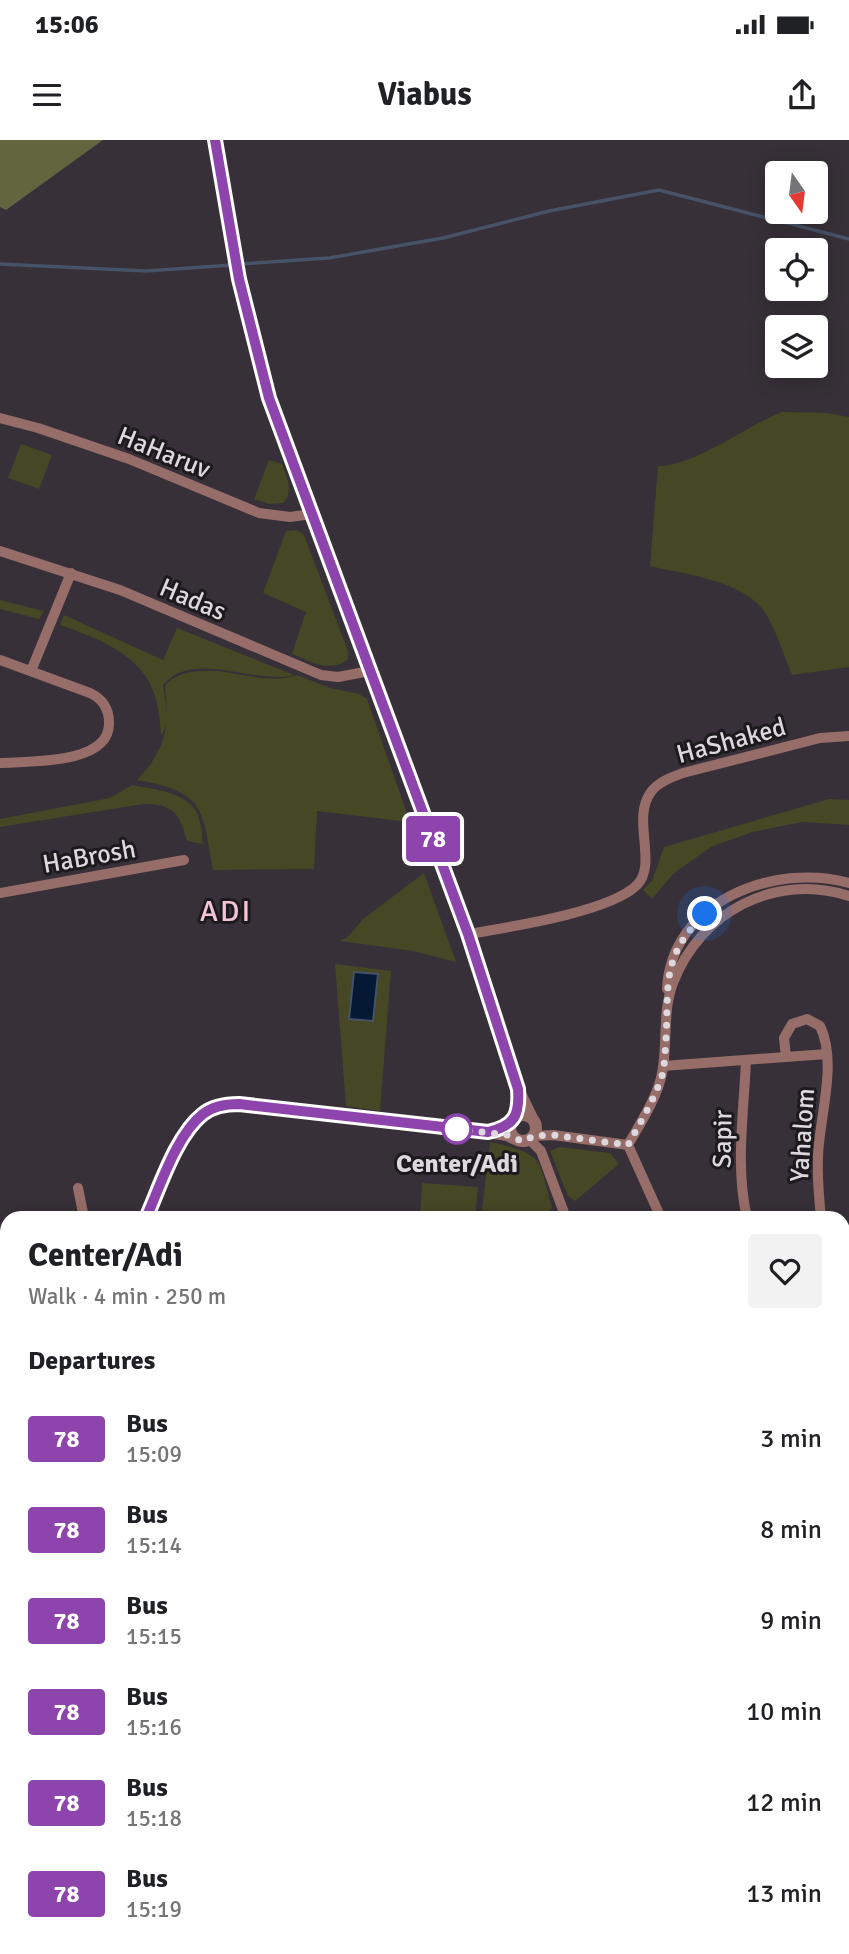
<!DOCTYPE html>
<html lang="en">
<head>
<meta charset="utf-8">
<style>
  :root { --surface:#fff; --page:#f2f2f2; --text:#202124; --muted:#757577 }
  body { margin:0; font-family:Signika,sans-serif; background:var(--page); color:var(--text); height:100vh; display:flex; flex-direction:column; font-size:26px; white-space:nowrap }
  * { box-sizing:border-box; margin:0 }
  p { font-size:23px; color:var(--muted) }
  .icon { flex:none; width:38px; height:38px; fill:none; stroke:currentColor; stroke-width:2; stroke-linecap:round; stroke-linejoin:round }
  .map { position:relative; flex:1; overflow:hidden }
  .panel { position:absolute; left:0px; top:1071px; width:850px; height:744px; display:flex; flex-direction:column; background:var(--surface); border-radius:21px 21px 0 0; box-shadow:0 4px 18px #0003 }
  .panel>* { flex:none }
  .badge { padding:0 14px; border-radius:5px; font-size:24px; line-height:46px }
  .needle { width:46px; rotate:166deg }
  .tools { position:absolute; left:765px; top:21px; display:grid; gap:14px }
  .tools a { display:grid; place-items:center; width:63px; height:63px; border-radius:7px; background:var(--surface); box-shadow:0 4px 18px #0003; font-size:35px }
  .you { position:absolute; width:35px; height:35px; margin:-18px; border:5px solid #fff; border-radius:50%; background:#1a73e8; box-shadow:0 0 0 10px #1a73e833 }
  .map>.badge { position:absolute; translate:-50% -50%; box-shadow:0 0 0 4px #fff }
  h2 { padding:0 28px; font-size:26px; line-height:63px }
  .round { display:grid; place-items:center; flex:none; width:74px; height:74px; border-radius:7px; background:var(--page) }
  .head { display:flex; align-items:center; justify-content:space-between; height:119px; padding:0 28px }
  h1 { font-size:33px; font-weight:800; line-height:52px }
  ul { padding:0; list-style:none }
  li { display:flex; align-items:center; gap:21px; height:91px; padding:0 28px }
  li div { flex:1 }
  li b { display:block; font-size:26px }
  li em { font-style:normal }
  li .badge { min-width:77px; font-weight:700; text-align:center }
  .status { display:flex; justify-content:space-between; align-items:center; height:49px; padding:0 35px; background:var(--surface); direction:ltr }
  .status svg { height:19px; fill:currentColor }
  header { display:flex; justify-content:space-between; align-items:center; height:91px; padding:0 28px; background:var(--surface); font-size:32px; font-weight:800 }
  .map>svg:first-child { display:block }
  .green { fill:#454725 }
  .forest { fill:#62653d }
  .water { fill:#061934; stroke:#465267; stroke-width:2 }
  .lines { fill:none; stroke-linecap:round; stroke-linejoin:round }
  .stream { stroke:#465267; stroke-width:3.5 }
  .minor { stroke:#976d69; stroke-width:10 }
  .tertiary { stroke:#976d69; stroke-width:12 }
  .line-casing { stroke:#fff; stroke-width:16 }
  .line { stroke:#8e44ad; stroke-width:10 }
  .walk { stroke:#ddd8dd; stroke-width:7; stroke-dasharray:0 12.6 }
  .stop-dot { fill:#fff; stroke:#8e44ad; stroke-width:3.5 }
  .labels { text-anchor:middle; stroke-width:6; stroke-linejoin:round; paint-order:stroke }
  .street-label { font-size:26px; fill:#ddd8dd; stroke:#1d1a1d }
  .stop-label { font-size:26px; font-weight:bold; fill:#ddd8dd; stroke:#1d1a1d }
  .quarter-label { font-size:30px; letter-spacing:2px; fill:#f5c4d4; stroke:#1d1a1d }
</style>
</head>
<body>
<div class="status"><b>15:06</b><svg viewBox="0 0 49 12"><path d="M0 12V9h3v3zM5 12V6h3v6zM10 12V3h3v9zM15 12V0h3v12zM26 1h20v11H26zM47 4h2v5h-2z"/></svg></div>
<header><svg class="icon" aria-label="menu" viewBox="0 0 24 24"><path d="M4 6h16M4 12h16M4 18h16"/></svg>Viabus<svg class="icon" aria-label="share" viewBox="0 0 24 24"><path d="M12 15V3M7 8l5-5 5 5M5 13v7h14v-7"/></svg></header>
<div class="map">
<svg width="849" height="1814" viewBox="0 0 849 1814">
  <rect width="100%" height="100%" fill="#373038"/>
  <path class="green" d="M782,272l45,1 22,4v250l-57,8c-7,-17 -20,-57 -32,-69 -24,-26 -76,-32 -110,-40l8,-100c35,1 90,-41 124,-54z
    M21,304l31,11 -13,34 -31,-11z
    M269,320l13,4c5,14 12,27 1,39l-14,1 -15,-5z
    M297,390l7,5 44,116v8c-17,15 -38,2 -56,-5l14,-42 -43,-19 23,-62z
    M0,460l44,11 -5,8 -39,-10z
    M64,475l99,45 14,-32 117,47c-37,11 -101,-27 -131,10 2,17 8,37 -2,51 -1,-14 -2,-29 -7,-43 -13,-39 -59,-56 -94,-68z
    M217,531c25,3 57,13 80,4l33,13 29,6 8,5 43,123 -93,-11 -3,58 -101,1c-11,-62 -8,-78 -76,-90 30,-31 32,-54 28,-94 13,-16 34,-15 52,-15z
    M132,645c20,4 52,6 64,26 5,9 6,23 7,33l-16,-3c-7,-28 -14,-37 -44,-37l-143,23v-8l110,-21z
    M829,659l20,1v25l-46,-3 -51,10 -41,15 -37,26 -22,26 -9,-9 9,-9 12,-34z
    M424,733l32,89 -43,-11 -73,-10 9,-5 14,-17z
    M335,824l56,7 -11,140 -34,-5z
    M490,1002c55,13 48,14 62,66l-8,10h-63z
    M559,1007l51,6 9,11 -44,37 -7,-5 -18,-45z
    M422,1043l56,4 -3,31h-55z
    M7,1428v147l-7,2v-148z
    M7,1675l1,139h-8v-129z
    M844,1676l5,6v132h-199l2,-6h192z
    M105,1808h181l6,6h-189z
    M371,1808h122l3,6h-122z"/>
  <path class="forest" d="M0,0h103l-97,70 -6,-3z
    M844,1516l5,2v114l-5,-14z
    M13,1808h76l-1,6h-75z"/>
  <path class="water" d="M354,832l24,2 -5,47 -24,-2z"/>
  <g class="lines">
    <path class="stream" d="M0,124l146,7 86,-6
      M240,124l89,-6 114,-20 106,-27 110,-21 190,49
      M0,1737l7,-16
      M844,1784l5,5"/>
    <path class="minor" d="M0,278l38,10 91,31 130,54 31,4 22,-3
      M0,411l120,39 201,85 17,2 32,-6
      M0,520l90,33c13,6 19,16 19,30 1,42 -81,38 -109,40
      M31,531l40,-98
      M0,753l184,-33
      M469,794c40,-7 141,-22 168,-49 21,-21 -6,-67 14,-93 7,-10 21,-15 32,-19l137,-35 29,-2
      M667,849c4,-88 108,-127 182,-106
      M786,917l-2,-19 8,-14 15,-5 13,7c18,37 -1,92 -2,131 -1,21 1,41 3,61
      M746,920c-2,51 -11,107 1,158
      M663,926l164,-12
      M533,996l20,-1 75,10
      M529,999l12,12 25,67
      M628,1005c12,-21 30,-49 34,-72 6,-29 0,-61 11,-90 27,-71 102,-111 176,-87
      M628,1005l33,73
      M78,1048l6,30
      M844,1183l5,21
      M0,1196h7
      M0,1228l7,-1
      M0,1239l1,31 6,17
      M0,1363l7,-2
      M844,1398l5,5"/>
    <path class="tertiary" d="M215,0l24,139 30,119 200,536 49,155 15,31
      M510 988a13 13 0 1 1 26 0a13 13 0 1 1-26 0Z
      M146,1078c19,-41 32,-99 79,-114l263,28 19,3 8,4
      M0,1648l7,-9"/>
  </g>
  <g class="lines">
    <g class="line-casing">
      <path id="line" d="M146,1078c14,-31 30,-83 57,-104 10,-8 23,-10 36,-10l249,28c26,-6 32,-16 30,-43l-50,-155 -199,-536 -30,-119 -24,-139"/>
    </g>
    <use href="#line" class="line"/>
    <path class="walk" d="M457,989l50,6 12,5 6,1 8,-5 20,-1 75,10c12,-22 26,-45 34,-69 3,-11 3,-25 4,-37 3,-56 -5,-83 39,-125"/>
  </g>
  <circle class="stop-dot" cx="457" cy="989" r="14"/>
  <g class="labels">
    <g class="street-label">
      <text transform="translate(164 312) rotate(22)" y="9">HaHaruv</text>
      <text transform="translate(193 459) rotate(23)" y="9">Hadas</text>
      <text transform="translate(731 600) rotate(-15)" y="9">HaShaked</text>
      <text transform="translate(89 716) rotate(-10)" y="9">HaBrosh</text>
      <text transform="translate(802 995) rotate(-86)" y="9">Yahalom</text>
      <text transform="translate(722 999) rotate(-89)" y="9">Sapir</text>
    </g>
    <g class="stop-label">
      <text x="457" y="1032">Center/Adi</text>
    </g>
    <g class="quarter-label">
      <text x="226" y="781">ADI</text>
    </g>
  </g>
</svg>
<div class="tools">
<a><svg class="needle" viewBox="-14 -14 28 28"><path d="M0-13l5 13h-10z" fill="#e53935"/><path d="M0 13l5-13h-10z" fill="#757577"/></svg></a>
<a><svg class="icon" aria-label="locate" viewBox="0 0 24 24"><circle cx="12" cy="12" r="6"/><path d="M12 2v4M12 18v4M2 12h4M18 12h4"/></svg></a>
<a><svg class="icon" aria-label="layers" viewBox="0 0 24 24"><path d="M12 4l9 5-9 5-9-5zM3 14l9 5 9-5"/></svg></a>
</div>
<div class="you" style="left:705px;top:774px"></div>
<b class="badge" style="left:433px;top:699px;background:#8e44ad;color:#fff">78</b>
<section class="panel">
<div class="head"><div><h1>Center/Adi</h1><p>Walk · 4 min · 250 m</p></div><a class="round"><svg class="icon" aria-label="heart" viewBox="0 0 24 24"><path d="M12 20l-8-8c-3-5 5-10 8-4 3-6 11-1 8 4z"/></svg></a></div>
<h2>Departures</h2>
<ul>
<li><span class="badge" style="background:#8e44ad;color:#fff">78</span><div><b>Bus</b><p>15:09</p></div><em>3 min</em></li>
<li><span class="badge" style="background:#8e44ad;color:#fff">78</span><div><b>Bus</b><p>15:14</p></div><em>8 min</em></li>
<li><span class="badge" style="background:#8e44ad;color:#fff">78</span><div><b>Bus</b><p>15:15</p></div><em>9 min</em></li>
<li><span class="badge" style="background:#8e44ad;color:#fff">78</span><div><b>Bus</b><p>15:16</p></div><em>10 min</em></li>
<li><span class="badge" style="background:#8e44ad;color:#fff">78</span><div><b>Bus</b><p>15:18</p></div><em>12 min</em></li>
<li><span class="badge" style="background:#8e44ad;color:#fff">78</span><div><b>Bus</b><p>15:19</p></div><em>13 min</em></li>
</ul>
</section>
</div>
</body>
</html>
